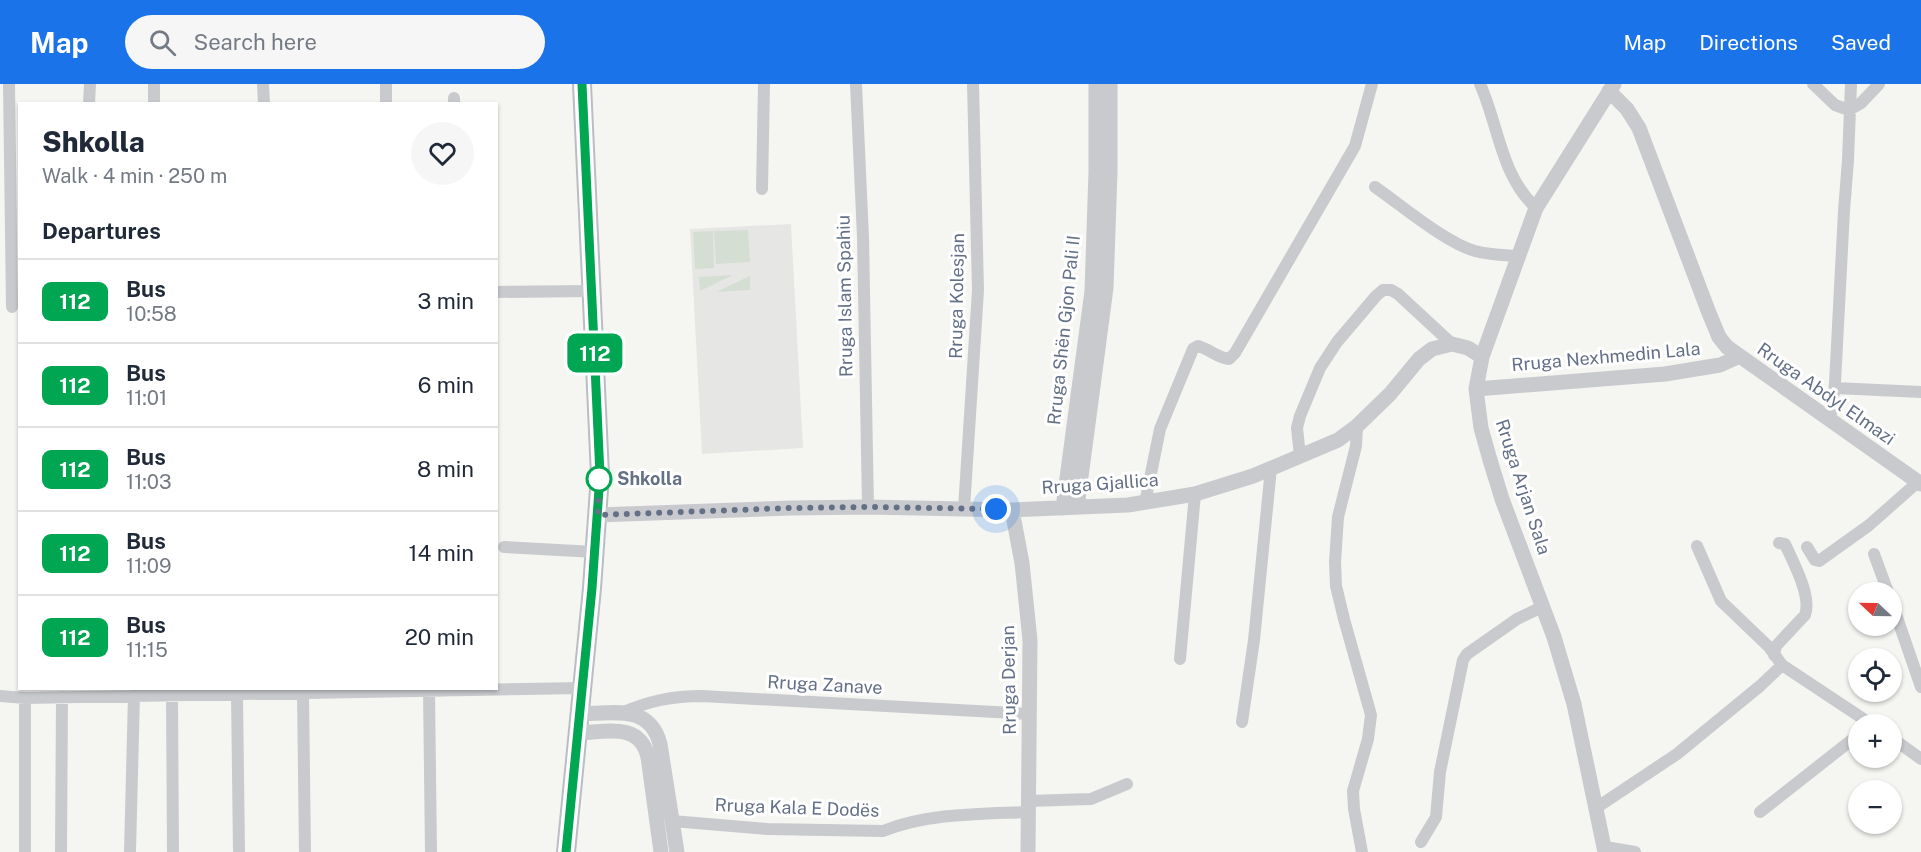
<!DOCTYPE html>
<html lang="en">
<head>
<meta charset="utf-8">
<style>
  :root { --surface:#fff; --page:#f6f6f7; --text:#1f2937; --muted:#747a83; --line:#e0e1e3; --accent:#1a73e8 }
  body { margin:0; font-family:"Public Sans",sans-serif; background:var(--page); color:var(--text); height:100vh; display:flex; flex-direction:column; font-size:22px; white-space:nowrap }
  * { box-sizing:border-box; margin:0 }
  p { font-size:20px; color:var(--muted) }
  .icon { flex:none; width:33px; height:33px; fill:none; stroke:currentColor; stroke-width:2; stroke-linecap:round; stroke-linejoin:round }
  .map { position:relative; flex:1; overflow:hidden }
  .sheet { position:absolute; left:18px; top:18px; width:480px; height:588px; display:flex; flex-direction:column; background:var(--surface); border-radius:0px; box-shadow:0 2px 4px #0004 }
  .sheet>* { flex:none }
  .badge { padding:0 12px; border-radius:9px; font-size:21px; line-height:39px }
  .needle { width:39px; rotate:292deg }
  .buttons { position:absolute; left:1848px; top:498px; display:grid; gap:12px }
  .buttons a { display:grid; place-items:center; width:54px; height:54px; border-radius:50%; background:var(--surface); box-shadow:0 2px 4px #0004; font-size:30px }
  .you { position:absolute; width:30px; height:30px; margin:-15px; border:4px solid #fff; border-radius:50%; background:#1a73e8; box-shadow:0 0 0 9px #1a73e833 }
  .map>.badge { position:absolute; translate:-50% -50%; box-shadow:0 0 0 3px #fff }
  h2 { padding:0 24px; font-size:22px; line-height:54px }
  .round { display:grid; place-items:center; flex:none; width:63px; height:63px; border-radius:32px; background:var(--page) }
  .summary { display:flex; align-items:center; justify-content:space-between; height:102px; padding:0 24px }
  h1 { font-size:28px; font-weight:800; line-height:45px }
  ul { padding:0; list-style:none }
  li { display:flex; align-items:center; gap:18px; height:84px; padding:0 24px; border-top:2px solid var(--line) }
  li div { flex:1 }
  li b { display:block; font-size:22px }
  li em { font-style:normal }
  li .badge { min-width:66px; font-weight:700; text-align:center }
  header { display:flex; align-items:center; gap:36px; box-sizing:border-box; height:84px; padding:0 30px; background:var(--accent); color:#fff }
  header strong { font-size:28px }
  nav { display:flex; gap:33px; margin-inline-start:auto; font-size:21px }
  .search { width:420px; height:54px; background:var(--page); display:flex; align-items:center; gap:15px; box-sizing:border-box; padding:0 21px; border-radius:33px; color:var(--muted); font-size:22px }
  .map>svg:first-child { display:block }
  .built { fill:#e6e7e5 }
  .green { fill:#d5ded3 }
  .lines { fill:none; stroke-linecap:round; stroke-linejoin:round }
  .secondary-casing { stroke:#babdc3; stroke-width:20 }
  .minor { stroke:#c8cace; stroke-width:12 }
  .tertiary { stroke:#c8cace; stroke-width:15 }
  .secondary { stroke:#fff; stroke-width:16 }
  .line-casing { stroke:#fff; stroke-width:14 }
  .line { stroke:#00a651; stroke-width:9 }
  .walk { stroke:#637086; stroke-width:6; stroke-dasharray:0 10.8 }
  .stop-dot { fill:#fff; stroke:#00a651; stroke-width:3 }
  .labels { text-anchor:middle; stroke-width:6; stroke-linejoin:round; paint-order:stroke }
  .street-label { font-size:18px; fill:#637086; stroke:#fff }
  .stop-label { font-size:18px; font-weight:bold; fill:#637086; stroke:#fff; text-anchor:start }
</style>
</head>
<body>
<header>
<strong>Map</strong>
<div class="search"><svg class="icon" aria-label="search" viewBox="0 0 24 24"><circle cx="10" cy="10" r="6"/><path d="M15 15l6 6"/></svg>Search here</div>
<nav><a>Map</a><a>Directions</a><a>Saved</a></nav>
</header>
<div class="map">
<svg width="1921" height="768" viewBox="0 0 1921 768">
  <rect width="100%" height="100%" fill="#f5f6f2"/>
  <path class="built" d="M791,140l12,224 -101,6 -12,-225z"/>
  <path class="green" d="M748,146l2,32 -34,2 -2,-33z
    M713,147l1,37 -19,1 -2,-37z
    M733,191l-33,16 -1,-14z
    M750,192v14l-34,2z"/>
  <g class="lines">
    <g class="secondary-casing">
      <path id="secondary" d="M566,768l26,-264 8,-113 -18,-391"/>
    </g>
    <path class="minor" d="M9,0l3,223
      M154,0v20
      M263,0l1,20
      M856,0l7,153 5,270
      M1480,0c19,42 20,90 56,124
      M1813,0l22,21 14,5 12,-7 18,-19
      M454,14v6
      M89,20l1,-20
      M386,20v-20
      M1375,103c26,18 71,56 100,64 14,4 29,4 43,5
      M762,105l2,-105
      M496,208l96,-1
      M1835,304l86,4
      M1830,337l5,-38 9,-172 4,-51 3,-76
      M1357,342l-1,20 -18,71 -3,45 1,24 8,33 27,96 -3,24 -15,52 1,18 8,43
      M1300,372l-3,-28 3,-12 20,-48 17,-26 39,-46 7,-6h8l7,4 54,50
      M1145,419l15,-74 33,-80 5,-3c11,3 20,12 31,13l6,-6 120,-207 17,-62
      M964,425l14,-219 -5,-206
      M1697,462l24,55 48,46 13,18 89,59
      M504,463l91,5
      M1807,463l8,13 4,1 49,-35 50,-44
      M1874,470l14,38
      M1892,519l29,84
      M1774,571l2,-9 29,-31c7,-19 -12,-53 -20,-71l-6,-1
      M1180,575l15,-165
      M429,607l2,161
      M303,609l2,159
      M172,611l1,157
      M237,611l2,157
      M0,612l25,2 557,-10
      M621,629c28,-12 51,-17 81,-17l328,18
      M1242,638l12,-82 17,-172
      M1892,654l29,21
      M1028,717l63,-2 36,-15
      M1596,724l81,-54 83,-68 22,-21
      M1760,728l98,-77
      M672,737l95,8 116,2c45,-18 97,-17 145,-19
      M1421,758l15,-25 4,-45 23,-112 4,-6 50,-35 25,-12
      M1605,763l30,5
      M25,768v-154
      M61,768l1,-155
      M130,768l4,-157"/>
    <path class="tertiary" d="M1609,7l18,18 12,19 70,185 10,24 8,10 194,137
      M1476,305l189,-15 55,-9 18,-8
      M1077,423l29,-219 4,-116v-88
      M1063,424l29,-217 4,-120v-87
      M1012,426l10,53 8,77 -2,212
      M598,431l193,-7 77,-1 144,3 116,-5 43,-7 24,-4 58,-18 85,-36 19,-14 33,-32 29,-35 13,-10 20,-5 16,4 14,9
      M580,630c33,-1 70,-10 80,30l17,108
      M578,649c28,-1 62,-11 70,24l13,95
      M1605,768l-31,-148 -20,-67 -52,-138 -12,-39 -9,-32 -5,-39 6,-32 54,-149 78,-124"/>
    <use href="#secondary" class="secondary"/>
  </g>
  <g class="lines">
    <g class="line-casing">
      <path id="line" d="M566,768l26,-264 8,-113 -18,-391"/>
    </g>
    <use href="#line" class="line"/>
    <path class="walk" d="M599,395l-1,36 193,-7 77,-1 128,2"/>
  </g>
  <circle class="stop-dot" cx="599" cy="395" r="12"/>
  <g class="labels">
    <g class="street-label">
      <text transform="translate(845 212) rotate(-91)" y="6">Rruga Islam Spahiu</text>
      <text transform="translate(957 212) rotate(-89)" y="6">Rruga Kolesjan</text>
      <text transform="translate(1064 246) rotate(-84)" y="6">Rruga Shën Gjon Pali II</text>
      <text transform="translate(1606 273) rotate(-5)" y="6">Rruga Nexhmedin Lala</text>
      <text transform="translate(1826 310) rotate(35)" y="6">Rruga Abdyl Elmazi</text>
      <text transform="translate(1100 400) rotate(-4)" y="6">Rruga Gjallica</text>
      <text transform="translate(1523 403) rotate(72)" y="6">Rruga Arjan Sala</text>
      <text transform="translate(1009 596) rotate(-91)" y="6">Rruga Derjan</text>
      <text transform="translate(825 601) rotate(3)" y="6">Rruga Zanave</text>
      <text transform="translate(797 724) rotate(2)" y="6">Rruga Kala E Dodës</text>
    </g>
    <g class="stop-label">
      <text x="617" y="401">Shkolla</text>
    </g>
  </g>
</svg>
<div class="buttons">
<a><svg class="needle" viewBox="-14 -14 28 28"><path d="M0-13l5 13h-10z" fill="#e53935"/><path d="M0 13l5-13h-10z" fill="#747a83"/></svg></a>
<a><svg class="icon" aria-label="locate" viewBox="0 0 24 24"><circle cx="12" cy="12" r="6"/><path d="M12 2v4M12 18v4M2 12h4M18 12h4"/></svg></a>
<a>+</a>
<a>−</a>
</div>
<div class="you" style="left:996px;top:425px"></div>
<b class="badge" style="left:595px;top:269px;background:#00a651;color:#fff">112</b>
<section class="sheet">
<div class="summary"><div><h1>Shkolla</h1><p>Walk · 4 min · 250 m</p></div><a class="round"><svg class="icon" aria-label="heart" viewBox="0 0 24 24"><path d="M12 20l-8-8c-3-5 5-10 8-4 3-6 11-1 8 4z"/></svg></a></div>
<h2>Departures</h2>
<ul>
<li><span class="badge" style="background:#00a651;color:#fff">112</span><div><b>Bus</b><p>10:58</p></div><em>3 min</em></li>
<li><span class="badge" style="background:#00a651;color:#fff">112</span><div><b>Bus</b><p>11:01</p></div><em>6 min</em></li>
<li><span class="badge" style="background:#00a651;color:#fff">112</span><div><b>Bus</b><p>11:03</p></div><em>8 min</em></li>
<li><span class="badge" style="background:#00a651;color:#fff">112</span><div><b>Bus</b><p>11:09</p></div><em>14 min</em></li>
<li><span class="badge" style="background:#00a651;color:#fff">112</span><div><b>Bus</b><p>11:15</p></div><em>20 min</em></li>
</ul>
</section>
</div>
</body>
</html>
